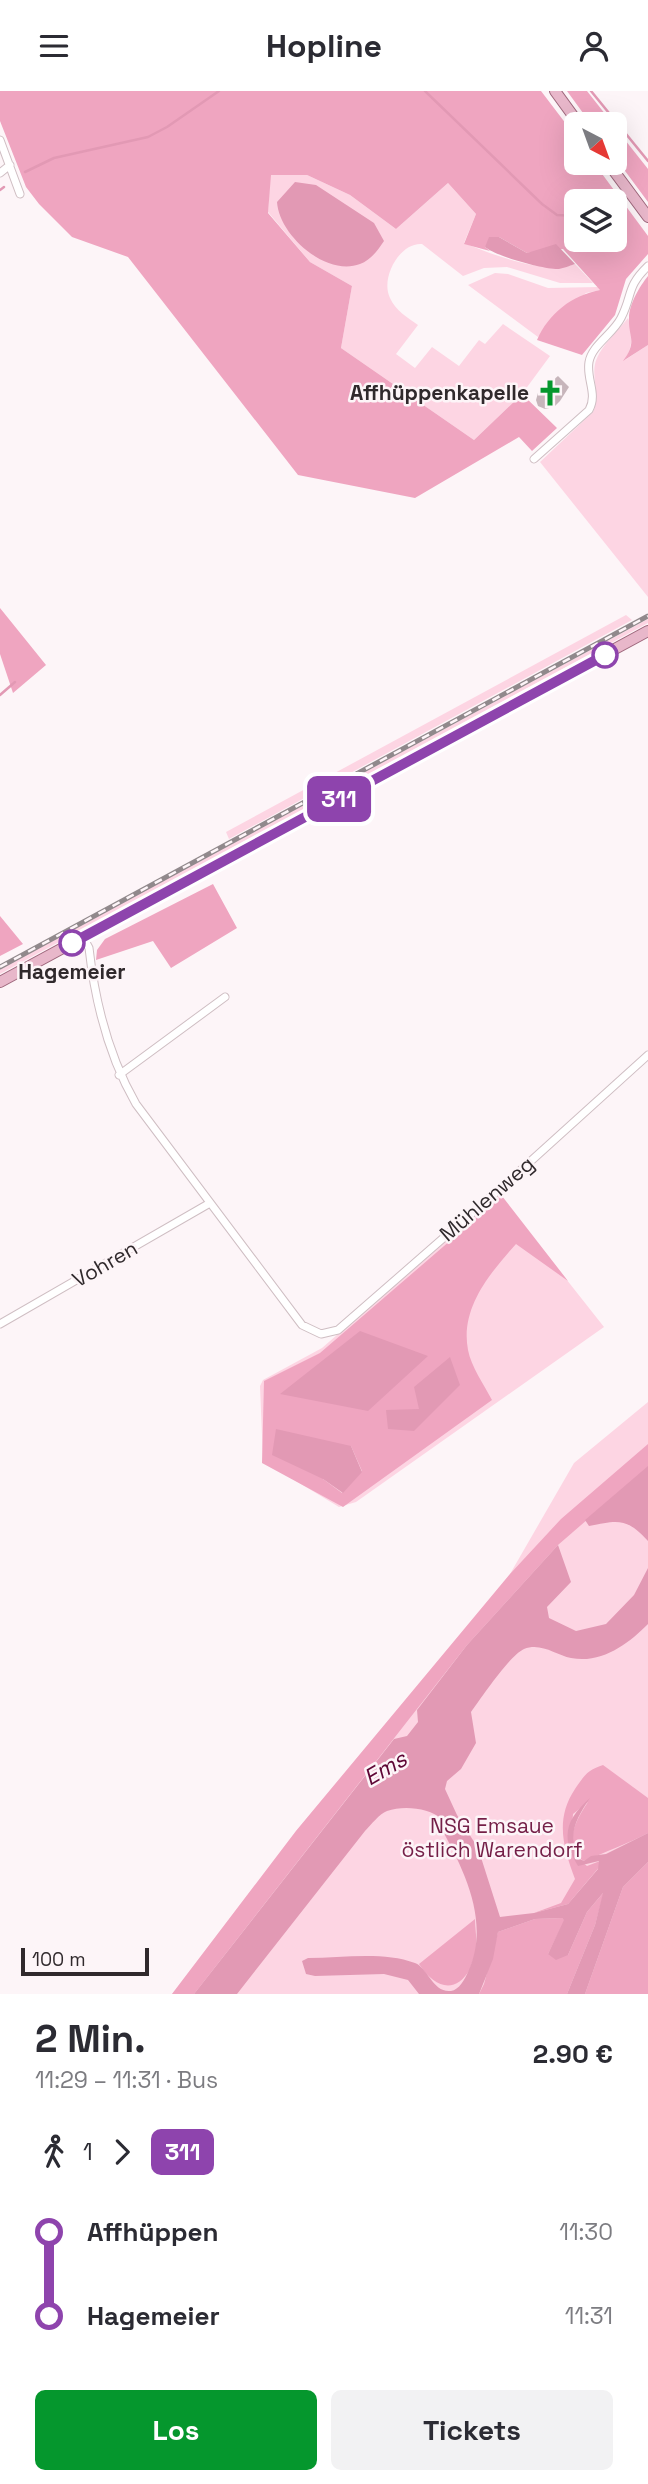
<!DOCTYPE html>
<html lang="de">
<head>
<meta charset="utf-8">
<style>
  :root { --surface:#fff; --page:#f2f2f3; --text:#2b2b33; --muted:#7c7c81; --accent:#05972d }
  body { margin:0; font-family:"Space Grotesk",sans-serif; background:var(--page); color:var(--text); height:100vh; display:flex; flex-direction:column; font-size:26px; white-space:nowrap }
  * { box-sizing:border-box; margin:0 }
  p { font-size:23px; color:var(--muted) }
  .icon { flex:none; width:38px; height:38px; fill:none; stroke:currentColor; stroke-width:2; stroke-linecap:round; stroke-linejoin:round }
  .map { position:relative; height:1903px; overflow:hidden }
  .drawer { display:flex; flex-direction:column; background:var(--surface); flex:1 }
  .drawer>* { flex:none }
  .badge { padding:0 14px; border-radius:10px; font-size:24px; line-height:46px }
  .needle { width:46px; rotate:139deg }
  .fabs { position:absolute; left:564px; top:21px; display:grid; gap:14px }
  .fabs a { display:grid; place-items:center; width:63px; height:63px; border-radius:10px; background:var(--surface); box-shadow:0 7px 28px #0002; font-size:35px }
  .scale { position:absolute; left:21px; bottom:18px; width:128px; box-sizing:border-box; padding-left:7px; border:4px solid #30292c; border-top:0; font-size:19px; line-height:24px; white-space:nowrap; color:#30292c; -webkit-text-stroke:5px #fdf5f8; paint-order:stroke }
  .map>.badge { position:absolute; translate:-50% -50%; box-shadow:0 0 0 4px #fff }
  .legs { display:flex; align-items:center; gap:10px; height:77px; padding:0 35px; font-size:23px }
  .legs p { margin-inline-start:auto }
  .overview { display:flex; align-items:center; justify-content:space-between; height:119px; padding:0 35px }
  h1 { font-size:38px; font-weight:700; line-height:52px }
  .primary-button { display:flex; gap:14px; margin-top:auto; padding:14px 35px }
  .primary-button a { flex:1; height:80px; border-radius:10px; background:var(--accent); color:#fff; font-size:28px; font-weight:700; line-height:80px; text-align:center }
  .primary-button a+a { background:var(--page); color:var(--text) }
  ul { padding:0 35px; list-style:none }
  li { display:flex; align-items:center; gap:24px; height:84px; font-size:26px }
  li i { display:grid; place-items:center; width:10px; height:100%; margin:0 9px; background:currentColor }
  li i::after { content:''; width:18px; height:18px; margin:-9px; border:5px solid; border-radius:50%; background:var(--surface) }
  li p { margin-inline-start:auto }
  li:first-child i { background:linear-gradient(#0000 50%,currentColor 0) }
  li:last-child i { background:linear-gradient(currentColor 50%,#0000 0) }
  header { display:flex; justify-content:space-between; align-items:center; height:91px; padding:0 35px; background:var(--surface); font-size:32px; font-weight:700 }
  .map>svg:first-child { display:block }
  .green { fill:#fdd5e3 }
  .forest { fill:#efa5c0; fill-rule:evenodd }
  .water { fill:#e299b4 }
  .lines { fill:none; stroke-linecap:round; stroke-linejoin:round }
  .stream { stroke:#e299b4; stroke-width:2.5 }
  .building { fill:#c7b5bb }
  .street-casing { stroke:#cfbec3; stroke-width:9 }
  .primary-casing { stroke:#9d667b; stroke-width:12 }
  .street { stroke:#fff; stroke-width:7 }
  .primary { stroke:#e8b7ca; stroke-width:10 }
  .rail-casing { stroke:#91898c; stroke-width:5 }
  .rail { stroke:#fdf5f8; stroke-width:2.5; stroke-dasharray:8; stroke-linecap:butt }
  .line-1-casing { stroke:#fff; stroke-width:16 }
  .line-1 { stroke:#8e44ad; stroke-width:10 }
  .stop-1-dot { fill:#fff; stroke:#8e44ad; stroke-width:3.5 }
  .labels { text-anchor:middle; stroke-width:5; stroke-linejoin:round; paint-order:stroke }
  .poi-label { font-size:21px; font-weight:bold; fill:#30292c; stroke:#fdf5f8; text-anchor:end }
  .stop-label { font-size:21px; font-weight:bold; fill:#30292c; stroke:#fdf5f8 }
  .street-label { font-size:21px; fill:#30292c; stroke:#fdf5f8 }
  .park-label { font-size:21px; fill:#741f47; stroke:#fdf5f8 }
  .water-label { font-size:23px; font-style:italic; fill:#5e0635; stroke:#fdf5f8 }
</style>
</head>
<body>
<header><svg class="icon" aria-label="menu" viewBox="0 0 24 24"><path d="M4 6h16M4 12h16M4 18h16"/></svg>Hopline<svg class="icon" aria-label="person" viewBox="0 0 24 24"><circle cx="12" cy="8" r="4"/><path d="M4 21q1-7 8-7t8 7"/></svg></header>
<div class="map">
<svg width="648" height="1903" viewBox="0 0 648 1903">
  <rect width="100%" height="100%" fill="#fdf5f8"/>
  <path class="green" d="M270,84h37l43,20 46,34 52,-46 28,31 -12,29c29,12 82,32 111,21l18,19h-33l-53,-16 -23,1 -21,8 -41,-32c-22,-2 -42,34 -32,54 5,12 18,20 28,27l-22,29 19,14 17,-21 27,19 20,-26 6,4 18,-20 47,32 -28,38 -48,46 -133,-92 11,-62 -42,-24 -42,-50z
    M495,182l13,1 40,14 50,-1 3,3 -15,3 -48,44 -70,-52z
    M628,227c5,15 5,29 -3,42l23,-15v252l-108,-135 53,-50c9,-17 -4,-37 4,-54 6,-14 22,-28 31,-40z
    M626,524l6,5 -403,219 -3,-7z
    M648,528v4l-648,351v-5z
    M499,1103l105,133 -248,175 -17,5 -76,-46 -3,-75 3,-6 59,-32z
    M648,1311v581l-13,11h-463l124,-163 214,-257 64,-111z"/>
  <path class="forest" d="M0,0h541l35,46v26h18l54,73v18l-22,25 -11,36 -33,40 -45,-15c12,-27 34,-44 63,-50l-37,-41 -36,4 -28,-16 -14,10 5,4 -26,-7 12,-30 -28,-31 -52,46 -46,-34 -43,-20h-36l-3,38 42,49 42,24 -11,62 133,92 48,-46 35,34 -25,23 -13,-14 -104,61 -117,-23 -170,-218 -56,-20 -33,-33 -13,-17 -26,-66zM576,110h38v39h-38z
    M567,0h20l26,33h-22z
    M614,35l34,43v33l-34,-46z
    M648,185v69l-25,16c15,-20 5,-24 6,-43 0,-14 11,-32 19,-42z
    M0,517l46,57 -33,28 -13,-39z
    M213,793l24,44 -66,40 -18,-27 -57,19 1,-10 8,-11z
    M0,825l23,28 -23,12z
    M502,1105l66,85 -52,-37c-26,29 -56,64 -48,106 3,16 16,35 24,50l-149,107 -81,-44 2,-82 56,-28zM351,1355l11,25 -20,22 -19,-14z
    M648,1353v23l-90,78 -91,100 -273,349h-22l124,-163 214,-257 51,-55z
    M603,1674l45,33v35c-21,11 -43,19 -64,28 -24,-13 -7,-43 4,-59l-15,12 -3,39 17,13 13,-5 1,4 -33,39 -34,9 27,-10 14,-24c-12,-32 -20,-60 0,-90 9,-13 12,-19 28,-24z
    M648,1771v132h-63l38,-107z
    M604,1801l-9,33 -28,69h-88l5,-10 14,-52 37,-13 27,-1 3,2 -17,34 20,1 19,-43z
    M475,1828c0,9 2,19 1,28 0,7 -4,15 -6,22 -14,25 -35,20 -51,-5z"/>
  <path class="water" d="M295,91l21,3 58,38 10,18c-6,9 -13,19 -24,23 -34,13 -81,-29 -83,-62z
    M489,146h10l28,16 29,-9 19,20c-6,2 -11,4 -16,5 -13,1 -64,-13 -74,-22z
    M360,1240l68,25 -60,55 -88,-17z
    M450,1266l10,28 -46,46 -26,-2 -2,-19 33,-1 -5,-22z
    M276,1338l75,17 11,26 -19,21 -20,-14 -51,-24z
    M648,1375v75c-21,-23 -29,-21 -59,-15l-4,-6z
    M558,1454l13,37 -24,25 2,11 27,13 30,-7 28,-29 14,-27v56c-20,20 -46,40 -77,34 -15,-3 -30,-16 -47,-9 -15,7 -42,48 -53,63l5,31 -15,26 -14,12 -2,8 12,26 21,33 22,69 34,-4 34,-9 30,-35 1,-8 -21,5c-18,-29 -12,-47 12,-68 -14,21 -24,38 -10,61l4,2 7,-5 15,-2 42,-21v29l-25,25 -38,107h-18l28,-69 8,-32 -16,19 -19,43 -12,5 -8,-6 16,-34 -2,-2 -27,1 -37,13 -5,27 -14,35h-60l-11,-14 -24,-6 -69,2 -9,-2 -4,-13 6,-3c34,0 75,-7 107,5 13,5 18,30 36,28 8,-1 14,-12 17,-19 23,-50 -4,-102 -28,-146l2,-7c-13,-11 -38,-14 -55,-8 -8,3 -16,14 -22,20l-128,163h-43l200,-255 13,-3 11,-14 -1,-12 50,-65z"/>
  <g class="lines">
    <path class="stream" d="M425,0l117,113 15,11 19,1
      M591,0l57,70
      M25,81l29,-14 94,-21 19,-10 52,-36
      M0,99l4,-3
      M0,604l15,-13"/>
  </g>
  <path class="building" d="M558,285l11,11 -9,14 -6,6 -9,2 -7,-3 -2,-6 2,-7z"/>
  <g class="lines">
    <g class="street-casing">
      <path id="street" d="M0,49l20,54
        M0,82l10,-8
        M534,368l55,-49c9,-16 -3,-31 0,-48 3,-17 24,-28 32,-44 12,-23 5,-31 27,-52
        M83,846l6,11c6,54 20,109 47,156l166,221 19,9 17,-4 173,-151 137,-124
        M119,984l106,-78
        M0,1233l210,-121"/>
    </g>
    <g class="primary-casing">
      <path id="primary" d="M555,0l24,33
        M608,72l40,54
        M0,891l648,-351"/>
    </g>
    <use href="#street" class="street"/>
    <use href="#primary" class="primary"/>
    <g class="rail-casing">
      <path id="rail" d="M0,876l648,-351"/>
    </g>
    <use href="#rail" class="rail"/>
  </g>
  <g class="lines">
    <g class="line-1-casing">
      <path id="line-1" d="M72,852l533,-288"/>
    </g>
    <use href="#line-1" class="line-1"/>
  </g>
  <defs>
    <g id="church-bare" transform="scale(2.1)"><path d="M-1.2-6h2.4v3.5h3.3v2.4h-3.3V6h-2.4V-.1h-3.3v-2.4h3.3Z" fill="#05972d" stroke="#fdf5f8" stroke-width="2.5" paint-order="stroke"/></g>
  </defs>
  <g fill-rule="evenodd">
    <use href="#church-bare" x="550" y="302"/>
  </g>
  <g class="stop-1-dot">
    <circle cx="605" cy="564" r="12"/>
    <circle cx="72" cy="852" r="12"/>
  </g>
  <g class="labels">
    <g class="poi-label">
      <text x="529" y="309">Affhüppenkapelle</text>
    </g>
    <g class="stop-label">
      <text x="72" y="888">Hagemeier</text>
    </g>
    <g class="street-label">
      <text transform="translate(487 1108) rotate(-41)" y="7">Mühlenweg</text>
      <text transform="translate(105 1173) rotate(-30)" y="7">Vohren</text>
    </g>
    <g class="park-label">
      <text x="492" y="1742">NSG Emsaue<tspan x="492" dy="24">östlich Warendorf</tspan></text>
    </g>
    <g class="water-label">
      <text transform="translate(385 1677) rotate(-30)" y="8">Ems</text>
    </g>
  </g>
</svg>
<div class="fabs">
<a><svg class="needle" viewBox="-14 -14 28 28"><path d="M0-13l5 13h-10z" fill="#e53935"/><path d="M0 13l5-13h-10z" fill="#7c7c81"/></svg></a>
<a><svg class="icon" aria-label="layers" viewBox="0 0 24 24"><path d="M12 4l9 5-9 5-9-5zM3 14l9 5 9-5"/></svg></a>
</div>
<div class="scale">100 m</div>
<b class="badge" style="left:339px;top:708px;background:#8e44ad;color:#fff">311</b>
</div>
<section class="drawer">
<div class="overview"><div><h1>2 Min.</h1><p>11:29 – 11:31 · Bus</p></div><b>2.90 €</b></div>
<div class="legs"><svg class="icon" aria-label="walk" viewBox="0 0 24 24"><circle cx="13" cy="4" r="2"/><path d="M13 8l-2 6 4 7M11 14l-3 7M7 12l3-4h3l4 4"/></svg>1<svg class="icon" aria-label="forward" viewBox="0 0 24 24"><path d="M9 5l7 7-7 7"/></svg><b class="badge" style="background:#8e44ad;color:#fff">311</b></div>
<ul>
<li><i style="color:#8e44ad"></i><b>Affhüppen</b><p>11:30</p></li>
<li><i style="color:#8e44ad"></i><b>Hagemeier</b><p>11:31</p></li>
</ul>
<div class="primary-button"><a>Los</a><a>Tickets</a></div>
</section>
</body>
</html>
